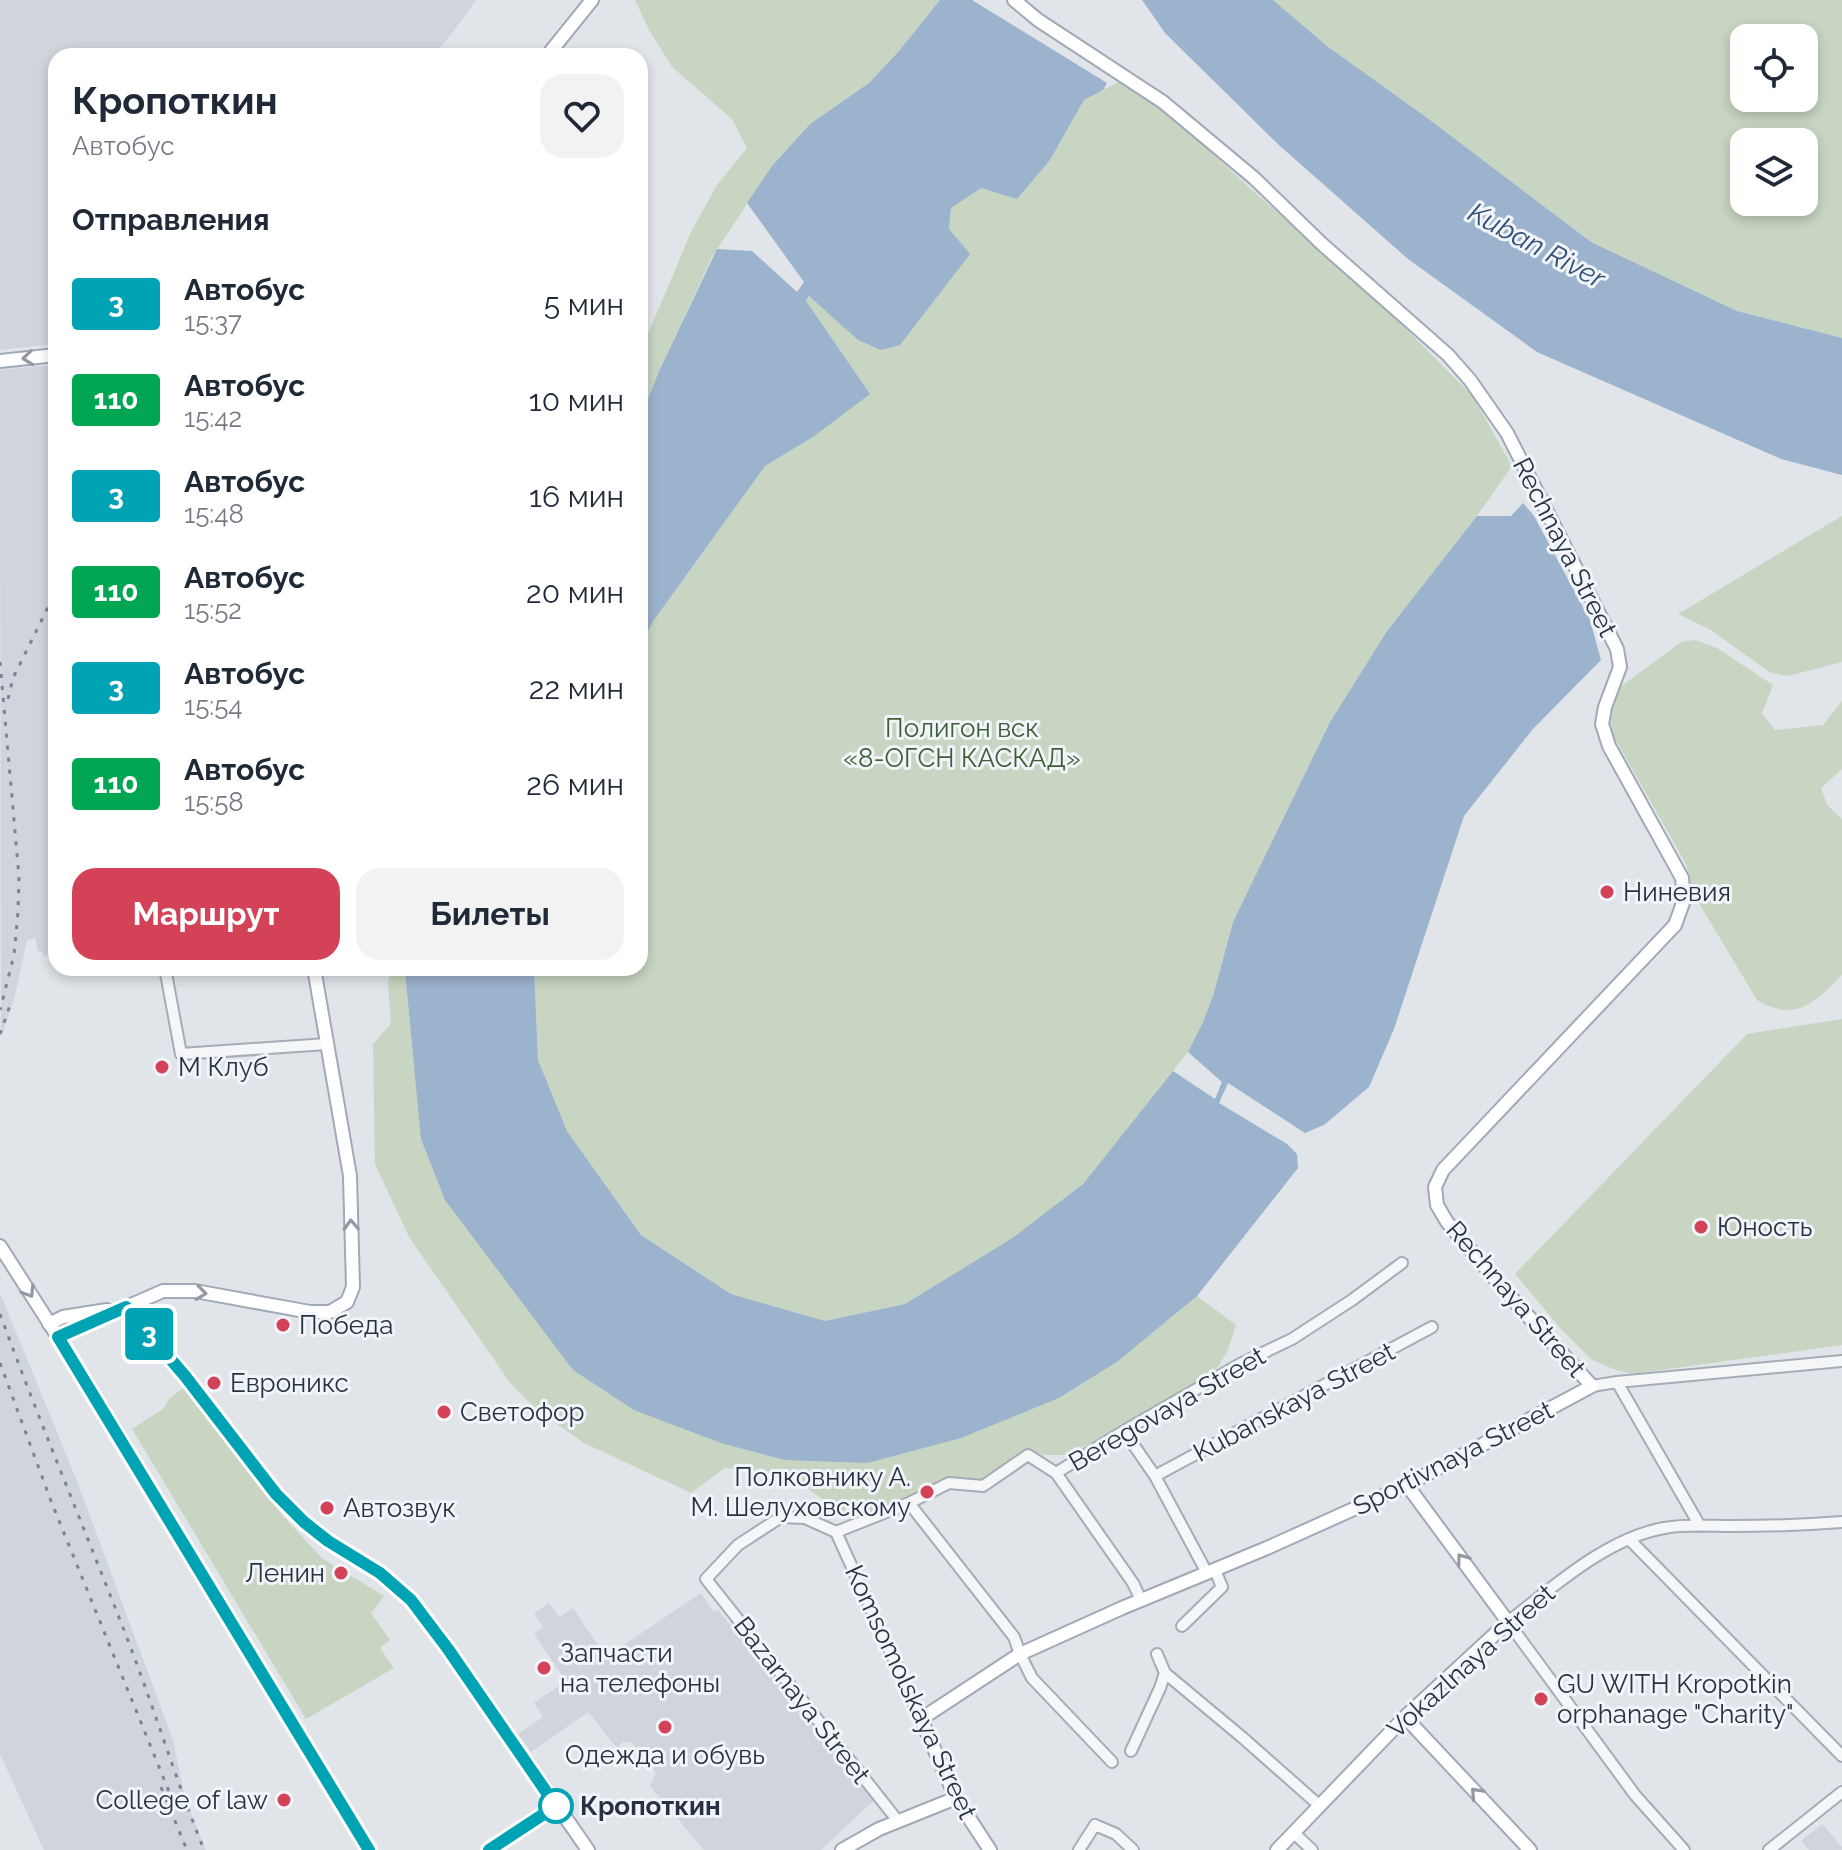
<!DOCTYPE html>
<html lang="ru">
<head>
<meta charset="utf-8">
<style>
  :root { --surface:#fff; --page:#f2f2f3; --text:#1f2937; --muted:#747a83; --accent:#d44258 }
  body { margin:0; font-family:Raleway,sans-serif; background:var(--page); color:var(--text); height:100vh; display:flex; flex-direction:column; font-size:30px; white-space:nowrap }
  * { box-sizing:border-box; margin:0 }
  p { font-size:26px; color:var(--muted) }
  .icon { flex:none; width:44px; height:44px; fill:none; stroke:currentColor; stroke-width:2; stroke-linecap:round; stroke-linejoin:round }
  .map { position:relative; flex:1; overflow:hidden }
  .details { position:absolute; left:48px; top:48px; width:600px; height:928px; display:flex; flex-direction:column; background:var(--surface); border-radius:24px; box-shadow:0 4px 12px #0003 }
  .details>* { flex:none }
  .badge { padding:0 16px; border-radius:6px; font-size:28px; line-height:52px }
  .tools { position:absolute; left:1730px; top:24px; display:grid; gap:16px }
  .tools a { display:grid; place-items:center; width:88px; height:88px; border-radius:16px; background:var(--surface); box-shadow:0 4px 12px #0003; font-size:40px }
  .map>.badge { position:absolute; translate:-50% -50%; box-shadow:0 0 0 4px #fff }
  h2 { padding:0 24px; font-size:30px; line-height:72px }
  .round { display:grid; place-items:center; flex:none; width:84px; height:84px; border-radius:24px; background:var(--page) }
  .overview { display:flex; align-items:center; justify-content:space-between; height:136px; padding:0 24px }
  h1 { font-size:38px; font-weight:700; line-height:60px }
  .primary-button { display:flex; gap:16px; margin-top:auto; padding:16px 24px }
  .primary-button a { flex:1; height:92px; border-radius:24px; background:var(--accent); color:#fff; font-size:32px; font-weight:700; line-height:92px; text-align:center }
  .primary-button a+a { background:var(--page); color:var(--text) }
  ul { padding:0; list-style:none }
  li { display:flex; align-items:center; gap:24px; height:96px; padding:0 24px }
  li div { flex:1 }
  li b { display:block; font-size:30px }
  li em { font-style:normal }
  li .badge { min-width:88px; font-weight:700; text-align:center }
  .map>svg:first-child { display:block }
  .built { fill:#cfd4dd }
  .green { fill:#c7d5c2; fill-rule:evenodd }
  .water { fill:#9bb3cc }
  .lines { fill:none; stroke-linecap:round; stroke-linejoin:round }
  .minor-casing { stroke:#a6acb5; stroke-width:14 }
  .major-casing { stroke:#a0a9b7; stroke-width:16 }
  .minor { stroke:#f4f6f8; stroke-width:10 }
  .major { stroke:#fff; stroke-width:12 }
  .rail { stroke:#7a8495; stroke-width:3; stroke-dasharray:4 8; stroke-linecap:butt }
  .oneway { stroke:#9498a1 }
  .line-casing { stroke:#fff; stroke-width:18 }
  .line { stroke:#00a3b4; stroke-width:12 }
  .poi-dot { fill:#d44258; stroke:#f1f4f8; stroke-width:3 }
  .stop-dot { fill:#fff; stroke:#00a3b4; stroke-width:4 }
  .labels { text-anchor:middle; stroke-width:6; stroke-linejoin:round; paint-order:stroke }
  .street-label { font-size:26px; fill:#293243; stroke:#f1f4f8 }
  .park-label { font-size:26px; fill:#3d5f35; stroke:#f1f4f8 }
  .poi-label { font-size:26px; fill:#293243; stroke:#f1f4f8; text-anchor:start }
  .stop-label { font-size:26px; font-weight:bold; fill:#293243; stroke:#f1f4f8; text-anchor:start }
  .water-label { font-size:28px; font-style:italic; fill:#315179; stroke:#f1f4f8 }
</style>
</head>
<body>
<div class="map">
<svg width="1842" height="1850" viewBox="0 0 1842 1850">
  <rect width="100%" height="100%" fill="#e1e5ea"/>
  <path class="built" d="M0,0h476l-20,28 -23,28h-377v288l-56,6z
    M56,365v589l-13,2 -1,-4 -4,-1 -3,-13 -8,2 -12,56 -14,42 -1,-668z
    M0,1293l77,188 96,259 12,58 21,52h-162l-44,-96z
    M701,1593l13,19 4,-2 156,190 -53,50h-117l-54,-64 6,-13 -25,-31h-8l-6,6 -29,-36 -57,40 -13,-18 25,-17 -9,-14 32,-22 -32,-47 9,-7 -9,-14 15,-10 10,14 14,-9 33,49z
    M1822,1824l20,23v3h-33l-8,-9z"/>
  <path class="green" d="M635,0h305l-41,51 -30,32 -59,41 -38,42 -60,91 -52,112 -20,50v-66l51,-121 26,-47 30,-37 -15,-29 -60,-52 -23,-37z
    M1273,0h569v338l-105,-27 -146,-69 -161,-122 -103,-74zM1744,38h60v60h-60zM1744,142h60v60h-60z
    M1120,81l39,24 93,85 125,110 95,95 40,71 -35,50 -90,115 -57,91 -97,200 -20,74 -10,26 -15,30 -105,132 -72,56 -106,64 -80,17 -94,-27 -90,-59 -74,-104 -29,-71 -4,-92h106v-321l14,-27 111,-154 48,-29 -7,-136 4,-5 48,44 23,10 68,-121 2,-21 30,-20 69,-28 34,-60z
    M1842,516v146l-54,14 -19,-4 -58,-42 -33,-16z
    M1695,640l22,8 56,37 -11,28 13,17 48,-5 19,-24v68l-21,19 6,17 15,14v156c-28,28 -46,48 -85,25l-63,-105 -8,-31 -73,-129 -3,-17 10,-31 61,-45z
    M391,968h16l-2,5 9,93 159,304 486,28 58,-36 80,-66 39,29 -8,25 -15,25 -117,66 -32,14h-21l-17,-6 -44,31 -38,-2 -17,12 -77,28 -35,-24 -28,-24 -15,3 -47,-5 -34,25 -107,-50 -47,-33 -26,-26 -102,-147 -34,-73 -2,-120 18,-20 -3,-40z
    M1842,1019v326l-209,29 -17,-4 -24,-10 -31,-31 -46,-55 232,-240z
    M183,1388l100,128 39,42 62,38 -13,17 19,27 -10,8 14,20 -88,51 -174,-290 32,-21 5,-9z"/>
  <path class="water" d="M940,0h32l135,83 -4,7 -19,10 -34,60 -33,39 -36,-11 -30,20 -2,21 21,25 -70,91 -19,5 -23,-10 -49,-44 -3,5 64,93 -57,43 -48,29 -111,154 -14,27v-228l20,-50 57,-120 35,2 45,41 7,-10 -57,-79 25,-37 38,-42 59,-41 30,-32z
    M1142,0h131l54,46 103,74 161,122 146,69 105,27v137l-61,-16 -244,-107 -129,-93 -128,-113 -115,-113z
    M1523,503l11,13 56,104 11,40 -68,69 -69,87 -70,213 -25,58 -45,38 -19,8 -77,-50 -9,20 68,41 10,10 1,14 -101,128 -80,66 -58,36 -98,40 -94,25 -82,-3 -64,-17 -87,-33 -61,-40 -128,-170 -24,-61 -16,-167 2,-4h127l4,92 29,71 74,104 90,59 94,27 80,-17 106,-65 72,-55 90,-113 42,28 7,-17 -34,-30 15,-30 10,-26 20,-74 97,-200 57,-91 90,-115h34z"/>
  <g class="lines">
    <g class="minor-casing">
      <path id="minor" d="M165,968l16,86 146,-10
        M1617,1382l83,144
        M1592,1386l25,-4 225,-21
        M1124,1431l31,45 52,97
        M1056,1473l77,110 8,17
        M1155,1476l277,-149
        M909,1503l105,134 6,17 12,24 80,84
        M836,1532l73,-29 40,-20 34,3 45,-31 28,18 68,-42 116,-67 52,-25 60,-39 50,-37
        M836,1532l-31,-14 -24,-1 -43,28 -32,34 192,242
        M836,1532l85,187
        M1629,1539l213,217
        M1182,1626l40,-39 -7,-17
        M1165,1673l78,65 77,68
        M1131,1751l29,-63 5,-15 -8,-19
        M1294,1833l18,17
        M489,1850l67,-44
        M1079,1850l16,-25 21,9 17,16
        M1684,1850l-49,-55 -127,-173c45,-35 99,-84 156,-94 22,-4 46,-2 68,-2 37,0 73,-1 110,-4
        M1769,1850l73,-58"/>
    </g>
    <g class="major-casing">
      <path id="major" d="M547,56l45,-56
        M0,361l56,-6
        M0,1246l81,127 288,477
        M126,1307l59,69 91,118 28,28 24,19 52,32 31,27 25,31 152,219
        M49,1324l14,-7 44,-7
        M58,1337l105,-46h32l115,21h20l17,-10 6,-15 -3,-111 -36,-208
        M1405,1717l125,133
        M842,1850l37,-21 77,-31
        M990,1850l-34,-52 -35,-79 99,-65 102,-46 145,-60 140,-63 185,-99 -86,-94 -59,-70 -10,-17 -2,-18 8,-17 232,-245 9,-25 -2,-22 -73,-132 -7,-22 3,-17 15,-40 -3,-18 -110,-216 -37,-53 -22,-25 -126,-111 -68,-66 -91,-76 -125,-82 -24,-20
        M1277,1850l128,-133 103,-95 -101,-137"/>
    </g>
    <use href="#minor" class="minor"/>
    <use href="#major" class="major"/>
    <path class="rail" d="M0,662l19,215 -1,35 -4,43 -14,55
      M8,699l5,-21 43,-87
      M0,1034l12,-34
      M0,1314c40,109 85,216 127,324 27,70 49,142 77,212
      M0,1363l51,138 119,293
      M161,1787l26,63"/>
  </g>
  <defs><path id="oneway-chevron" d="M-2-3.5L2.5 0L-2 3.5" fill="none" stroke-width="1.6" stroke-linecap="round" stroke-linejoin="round" transform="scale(2)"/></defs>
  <g class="oneway">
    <use href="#oneway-chevron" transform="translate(28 358) rotate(174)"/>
    <use href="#oneway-chevron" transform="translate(351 1225) rotate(-92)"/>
    <use href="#oneway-chevron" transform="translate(29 1292) rotate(58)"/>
    <use href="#oneway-chevron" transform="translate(201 1293) rotate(8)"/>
    <use href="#oneway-chevron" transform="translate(1462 1559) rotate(-126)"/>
    <use href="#oneway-chevron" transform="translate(1476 1793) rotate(-133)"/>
  </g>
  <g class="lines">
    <g class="line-casing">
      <path id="line" d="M369,1850l-311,-513 68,-30 59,69 91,118 28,28 24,19 52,32 31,27 37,49 108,157 -67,44"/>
    </g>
    <use href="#line" class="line"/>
  </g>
  <g class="poi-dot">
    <circle cx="1607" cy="892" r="8"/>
    <circle cx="162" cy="1067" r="8"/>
    <circle cx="1701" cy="1227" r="8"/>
    <circle cx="283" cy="1325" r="8"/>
    <circle cx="214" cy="1383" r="8"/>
    <circle cx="444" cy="1412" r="8"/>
    <circle cx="927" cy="1492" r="8"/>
    <circle cx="327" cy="1508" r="8"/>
    <circle cx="341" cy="1573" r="8"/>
    <circle cx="544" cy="1668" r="8"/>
    <circle cx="1541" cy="1699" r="8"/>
    <circle cx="665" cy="1727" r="8"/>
    <circle cx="284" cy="1800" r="8"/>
  </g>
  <circle class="stop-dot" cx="556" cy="1806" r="16"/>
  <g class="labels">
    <g class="street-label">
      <text transform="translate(1565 547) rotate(63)" y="9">Rechnaya Street</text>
      <text transform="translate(1516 1299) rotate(49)" y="9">Rechnaya Street</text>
      <text transform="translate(1294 1402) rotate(-28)" y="9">Kubanskaya Street</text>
      <text transform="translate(1167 1409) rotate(-30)" y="9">Beregovaya Street</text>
      <text transform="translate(1453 1458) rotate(-27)" y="9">Sportivnaya Street</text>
      <text transform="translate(1471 1661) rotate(-42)" y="9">Vokazlnaya Street</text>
      <text transform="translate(911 1692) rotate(65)" y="9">Komsomolskaya Street</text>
      <text transform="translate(802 1700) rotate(52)" y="9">Bazarnaya Street</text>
    </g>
    <g class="park-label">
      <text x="962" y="737">Полигон вск<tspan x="962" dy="30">«8-ОГСН КАСКАД»</tspan></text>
    </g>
    <g class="poi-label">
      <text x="1623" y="901">Ниневия</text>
      <text x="178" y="1076">М Клуб</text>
      <text x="1717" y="1236">Юность</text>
      <text x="299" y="1334">Победа</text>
      <text x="230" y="1392">Евроникс</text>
      <text x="460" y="1421">Светофор</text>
      <text x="911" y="1486" text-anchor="end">Полковнику А.<tspan x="911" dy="30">М. Шелуховскому</tspan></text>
      <text x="343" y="1517">Автозвук</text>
      <text x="325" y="1582" text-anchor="end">Ленин</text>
      <text x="560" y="1662">Запчасти<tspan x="560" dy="30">на телефоны</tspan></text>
      <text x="1557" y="1693">GU WITH Kropotkin<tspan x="1557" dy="30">orphanage "Charity"</tspan></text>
      <text x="665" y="1764" text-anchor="middle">Одежда и обувь</text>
      <text x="268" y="1809" text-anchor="end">College of law</text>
    </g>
    <g class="stop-label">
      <text x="580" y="1815">Кропоткин</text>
    </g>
    <g class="water-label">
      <text transform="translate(1537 245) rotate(28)" y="10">Kuban River</text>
    </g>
  </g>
</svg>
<div class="tools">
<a><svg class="icon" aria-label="locate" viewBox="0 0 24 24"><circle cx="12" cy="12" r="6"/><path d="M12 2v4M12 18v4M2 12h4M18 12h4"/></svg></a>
<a><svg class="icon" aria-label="layers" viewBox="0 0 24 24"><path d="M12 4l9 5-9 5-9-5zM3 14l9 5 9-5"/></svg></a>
</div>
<b class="badge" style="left:149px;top:1334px;background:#00a3b4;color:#fff">3</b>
<section class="details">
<div class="overview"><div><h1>Кропоткин</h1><p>Автобус</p></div><a class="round"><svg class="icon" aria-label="heart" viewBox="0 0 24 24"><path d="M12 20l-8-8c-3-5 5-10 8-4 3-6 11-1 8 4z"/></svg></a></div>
<h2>Отправления</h2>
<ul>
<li><span class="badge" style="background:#00a3b4;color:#fff">3</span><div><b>Автобус</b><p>15:37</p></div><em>5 мин</em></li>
<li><span class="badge" style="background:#00a651;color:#fff">110</span><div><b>Автобус</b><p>15:42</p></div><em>10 мин</em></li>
<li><span class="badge" style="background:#00a3b4;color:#fff">3</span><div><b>Автобус</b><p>15:48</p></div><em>16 мин</em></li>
<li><span class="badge" style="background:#00a651;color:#fff">110</span><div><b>Автобус</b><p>15:52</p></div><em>20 мин</em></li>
<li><span class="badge" style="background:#00a3b4;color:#fff">3</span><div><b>Автобус</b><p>15:54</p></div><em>22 мин</em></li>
<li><span class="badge" style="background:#00a651;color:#fff">110</span><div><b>Автобус</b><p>15:58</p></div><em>26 мин</em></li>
</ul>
<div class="primary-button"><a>Маршрут</a><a>Билеты</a></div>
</section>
</div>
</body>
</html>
